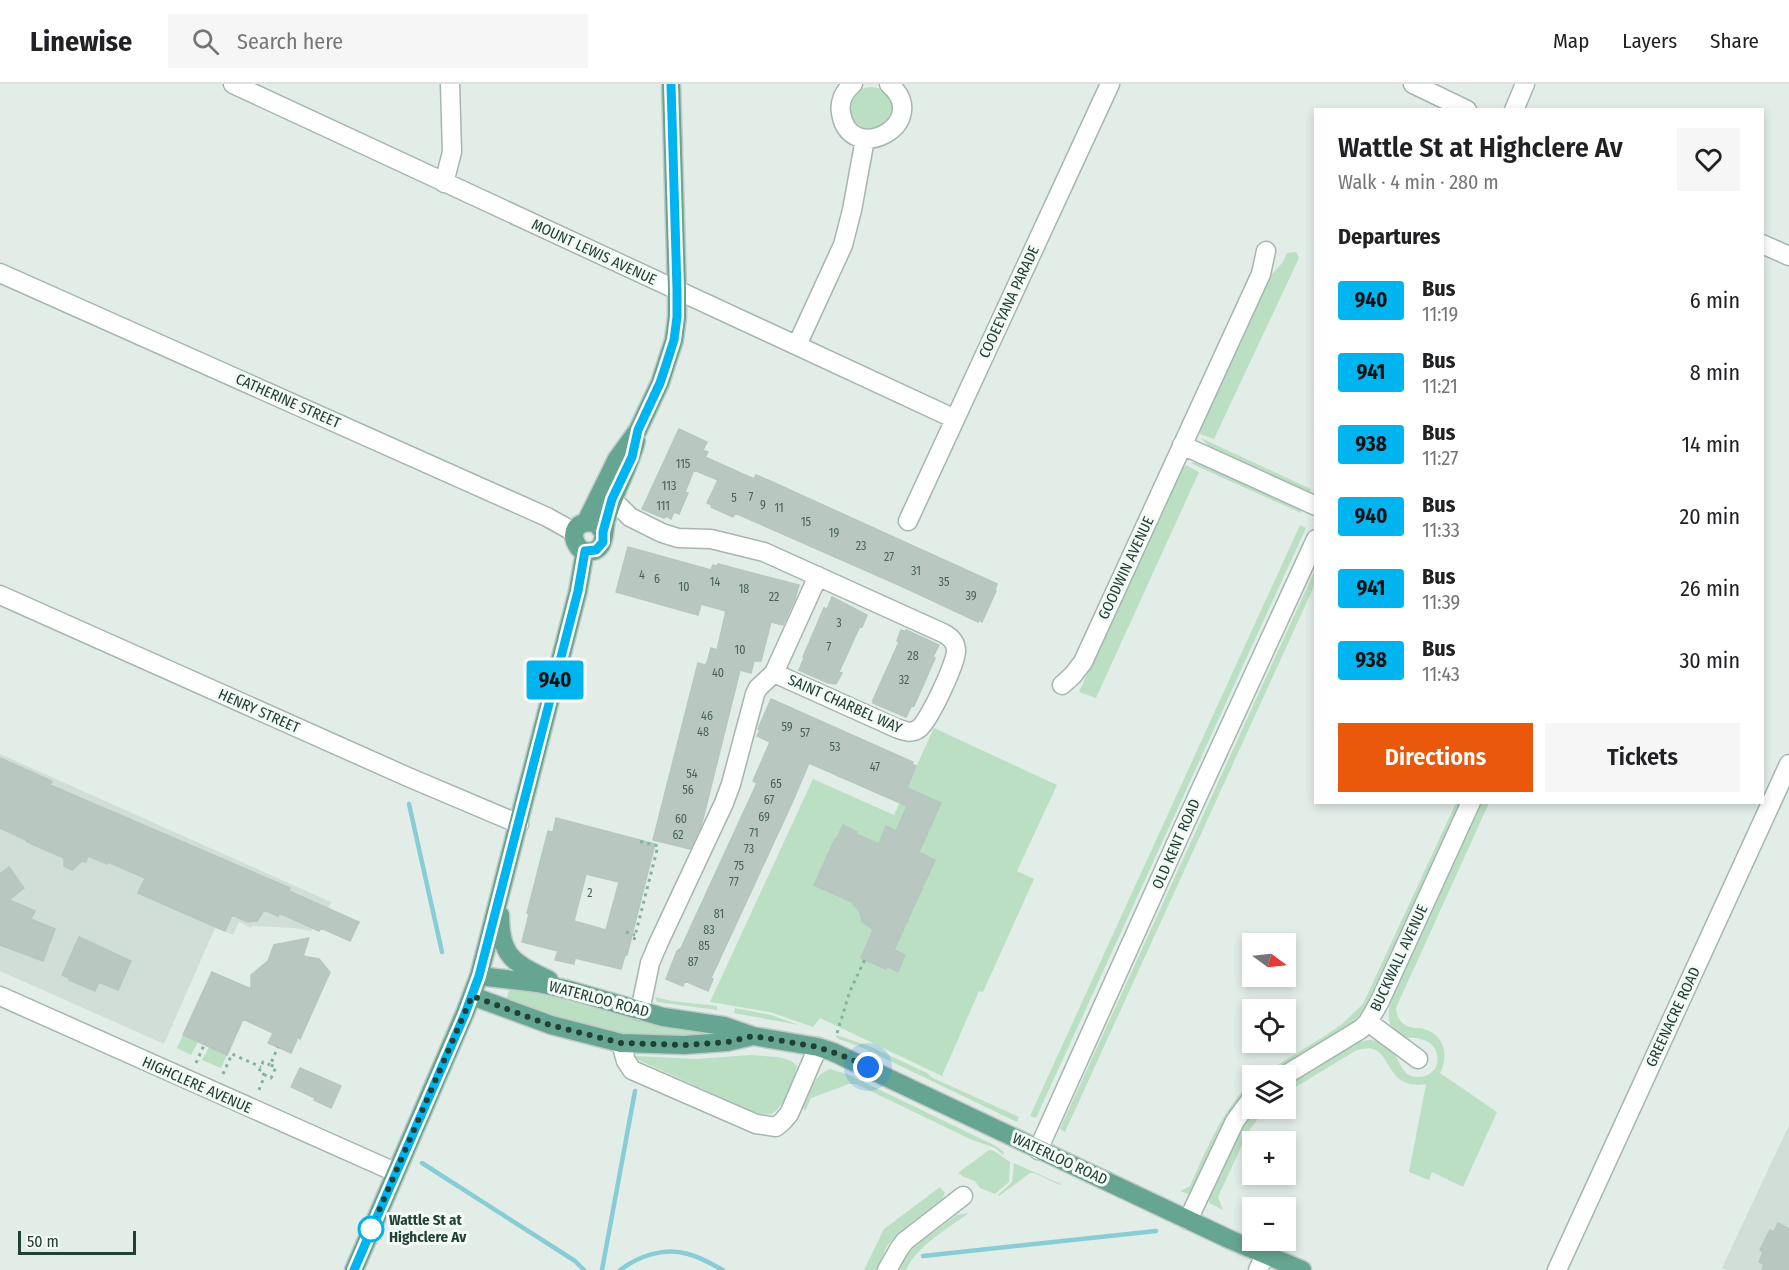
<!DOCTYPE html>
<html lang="en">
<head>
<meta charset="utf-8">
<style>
  :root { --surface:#fff; --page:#f6f6f6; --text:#202124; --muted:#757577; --line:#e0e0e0; --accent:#ea580c }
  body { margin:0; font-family:"Fira Sans Condensed",sans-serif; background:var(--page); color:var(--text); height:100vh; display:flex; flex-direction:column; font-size:22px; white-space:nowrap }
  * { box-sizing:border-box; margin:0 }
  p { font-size:20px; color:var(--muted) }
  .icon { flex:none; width:33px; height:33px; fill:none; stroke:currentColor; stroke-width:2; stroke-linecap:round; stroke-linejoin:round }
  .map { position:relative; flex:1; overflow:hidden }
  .sheet { position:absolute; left:1314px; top:24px; width:450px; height:696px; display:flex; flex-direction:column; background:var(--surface); border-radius:0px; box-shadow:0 3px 9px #0003 }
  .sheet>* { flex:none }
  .badge { padding:0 12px; border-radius:4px; font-size:21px; line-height:39px }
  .needle { width:39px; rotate:105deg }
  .controls { position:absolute; left:1242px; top:849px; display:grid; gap:12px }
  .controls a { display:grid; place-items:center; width:54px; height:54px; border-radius:0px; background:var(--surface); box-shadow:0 3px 9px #0003; font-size:30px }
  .scale { position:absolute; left:18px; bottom:15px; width:118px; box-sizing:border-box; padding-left:6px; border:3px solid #214036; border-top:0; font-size:16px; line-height:21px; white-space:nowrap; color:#214036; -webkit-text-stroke:4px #f4faf6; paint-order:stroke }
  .you { position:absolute; width:30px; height:30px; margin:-15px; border:4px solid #fff; border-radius:50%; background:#1a73e8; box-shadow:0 0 0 9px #1a73e833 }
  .map>.badge { position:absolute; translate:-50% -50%; box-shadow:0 0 0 3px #fff }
  h2 { padding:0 24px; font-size:22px; line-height:54px }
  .round { display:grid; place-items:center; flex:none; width:63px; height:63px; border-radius:0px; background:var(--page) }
  .overview { display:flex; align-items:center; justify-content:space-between; height:102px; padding:0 24px }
  h1 { font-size:28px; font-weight:600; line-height:45px }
  .action { display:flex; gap:12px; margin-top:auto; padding:12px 24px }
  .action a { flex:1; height:69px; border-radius:0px; background:var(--accent); color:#fff; font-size:24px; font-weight:600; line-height:69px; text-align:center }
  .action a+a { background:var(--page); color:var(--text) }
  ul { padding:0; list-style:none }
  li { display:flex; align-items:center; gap:18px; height:72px; padding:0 24px }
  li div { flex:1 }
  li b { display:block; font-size:22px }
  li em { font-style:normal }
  li .badge { min-width:66px; font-weight:700; text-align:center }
  header { display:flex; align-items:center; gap:36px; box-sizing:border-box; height:84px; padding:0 30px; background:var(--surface); border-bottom:2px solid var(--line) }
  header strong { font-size:28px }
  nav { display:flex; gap:33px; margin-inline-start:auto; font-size:21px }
  .search { width:420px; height:54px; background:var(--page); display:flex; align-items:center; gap:15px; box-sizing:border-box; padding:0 21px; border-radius:0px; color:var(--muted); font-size:22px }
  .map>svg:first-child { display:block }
  .built { fill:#d1ddd7 }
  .green { fill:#bbdfc2 }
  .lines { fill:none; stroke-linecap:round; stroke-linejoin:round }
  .stream { stroke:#88cdd5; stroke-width:4.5 }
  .building { fill:#b8c8c1; stroke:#b5c7bf; stroke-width:1.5; fill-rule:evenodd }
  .minor-casing { stroke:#a5b6af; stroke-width:21 }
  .major-casing { stroke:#c1cac7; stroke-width:21 }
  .path { stroke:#81b3a0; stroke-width:3; stroke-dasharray:3 4.5; stroke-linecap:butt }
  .minor { stroke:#fff; stroke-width:18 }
  .major { stroke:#65a591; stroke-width:18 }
  .line-casing { stroke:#fff; stroke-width:14 }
  .line { stroke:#00b5ef; stroke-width:9 }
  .walk { stroke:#214036; stroke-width:6; stroke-dasharray:0 10.8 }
  .stop-dot { fill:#fff; stroke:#00b5ef; stroke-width:3 }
  .labels { text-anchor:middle; stroke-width:6; stroke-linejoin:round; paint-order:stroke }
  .number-label { font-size:12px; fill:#476259 }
  .street-label { font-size:15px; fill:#214036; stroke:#f4faf6 }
  .stop-label { font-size:15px; font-weight:bold; fill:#214036; stroke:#f4faf6; text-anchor:start }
</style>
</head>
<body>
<header>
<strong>Linewise</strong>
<div class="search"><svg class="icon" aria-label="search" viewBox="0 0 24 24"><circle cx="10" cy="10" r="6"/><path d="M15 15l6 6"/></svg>Search here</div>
<nav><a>Map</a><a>Layers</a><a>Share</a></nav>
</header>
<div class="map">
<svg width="1789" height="1186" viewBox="0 0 1789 1186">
  <rect width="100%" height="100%" fill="#e3ede8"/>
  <path class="built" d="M0,670l331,148 -12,29 -6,-3 -2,3 -18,-3 -41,-2 -1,2 -12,-6 -6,13 -18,-7 -51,116 -164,-73z
    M1789,1041v145h-62l-5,-2z"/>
  <path class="green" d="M850 24a21 21 0 1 1 42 0a21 21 0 1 1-42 0Z
    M1296,168l3,6 -85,181 -14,-5 1,-8 69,-150 13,-14 4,-9z
    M1201,354l110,51 -1,4 -102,-47z
    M1198,378l99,45 4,3v3l-111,-50z
    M1186,381l13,7 -103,226 -17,-6 102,-221z
    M1300,441l6,3 -270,590 -6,-2z
    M1315,486v14l-250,548 -5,-3 4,-9z
    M934,644l123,57 -40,86 17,8 -51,113 -4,-1 -37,85 -122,-58 -7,9 -43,-15 -60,-10 103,-223 81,36z
    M1456,719h6l-92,200c-21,30 -70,53 -102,72l-8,1 66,-41 16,-11 21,-20z
    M1480,719h9l-93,205c1,7 3,13 9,17 6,4 13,2 19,4 21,6 25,27 16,44l57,39 -34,75 -31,-15 -3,8 -20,-8 17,-88c-47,8 -30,-49 -71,-33l-69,42v-8c16,-10 68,-47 85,-45 8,1 15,5 20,10 10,10 10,28 28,27 7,0 11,-3 16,-8 6,-13 1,-26 -14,-30 -6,-2 -13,0 -19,-3 -20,-8 -13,-32 -7,-47z
    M510,904l41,3 76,26 42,10 35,4 -1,5c-32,1 -66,1 -98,-6 -34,-6 -66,-19 -99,-30z
    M655,913l17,4 45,5v4l-60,-8z
    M735,924l36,7 28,10 -65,-12z
    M183,951l15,7 -7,13 -14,-7z
    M836,951l33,11 58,27 6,5 86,39 -2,5 -154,-74 -27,-10z
    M209,963l18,8 -6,13 -19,-8z
    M750,971c13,2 39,-1 47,11 -2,11 -14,42 -24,47 -6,3 -12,1 -19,-1l-120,-54 2,-2 60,3z
    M830,985l17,5 147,71 10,7 -1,3 -8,-7 -25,-9 -114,-55h-7l-38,14 -6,13 -2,-4c6,-16 11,-32 27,-38z
    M1252,997v6l-17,18 -42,84 -5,5 -8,-3 10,-5c17,-37 32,-76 62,-105z
    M1254,1025h11l-17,23 -30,65 5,13 -14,-7 1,-8 33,-69z
    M989,1066l5,1 16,11 -1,20 -14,12 -15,-6 -5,-7 -11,-4 -6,-4z
    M1014,1079l47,21 -1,1 -26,-12h-4l-31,23 -1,-1 14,-13z
    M940,1103l5,6 -3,6 -43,33 -12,14 -11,24h-12l20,-41z
    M969,1129c-22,16 -51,32 -63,57h-7l8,-16 7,-7 43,-32z"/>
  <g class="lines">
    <path class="stream" d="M409,720l33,148
      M422,1079l153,98 9,9
      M923,1172l233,-25
      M602,1186l33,-179
      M620,1186c19,-14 44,-23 68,-16 12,3 24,10 35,16"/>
  </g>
  <path class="building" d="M679,345l28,13 -4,8 5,2 -3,5 49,22 2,-4 12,5 229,104 -2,6 1,1 -14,31 -3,-2 -1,2 -77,-36 -166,-73 -2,4 -22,-10 1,-2 -5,-2 11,-23 -24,-10 -9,22 3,1 -9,21 -5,-2 -3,7 -5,-3 -2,2 -22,-9z
    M628,463l83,23 2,-5 4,1 1,-2 81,21 -4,14 -12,26 -12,-3 -10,39h-7l-3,12 -11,-3 -35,141 -4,15 -11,23 -37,-9 45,-177 7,2 2,-2 4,-15 6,2 9,-39 -25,-7 -3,11 -82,-23z
    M832,513l35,18 -5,12 -2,-1 -21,46 3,1 -6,11 -8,-1 -29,-13 5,-12 -1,-1 21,-49 3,1z
    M901,546l5,2v-2l33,15 -6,12 2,1 -21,48 -2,-1 -6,12 -33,-14v-3l26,-58 -2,-1z
    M771,615l142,63 -1,2 4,2 -9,22 34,15 -22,49 16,8 -41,90 11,5 -7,17 -11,-6 -1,3 -25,-11 12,-28 -11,-9 -2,-9 -8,-10 -38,-17 21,-46 1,1 7,-15 14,7 -1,2 23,10 7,-18 10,5 11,-25 -98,-43 -17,40 -81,175 2,1 -5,12 -23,-10 -2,5 -17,-7 11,-28 4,-3 76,-165 -4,-2 17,-39 -13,-6 3,-6 -2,-1z
    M0,674l52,23 -2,4 240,103 -1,3 70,31 -9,19 -29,-13 -2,3 -40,-18 -1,3 -14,-6 -7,11 -9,1 -16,-7 -7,16 -87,-38 7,-15 -37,-16 -1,2 -19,-8 -2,6 -4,-1 -10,9 -8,-4v-8l-37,-16 -1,-2 -26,-12z
    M556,734l99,26 -28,111h-2l-4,14 -46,-11 -1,6 -19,-4 3,-9 -36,-9 7,-28 -2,-1 21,-82 5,1zM586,790l33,8 -13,48 -32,-9z
    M9,783l15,21 -15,12 26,11 -4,8 24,10 -12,32 -43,-16v-71z
    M79,853l52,24 -13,29 -19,-8 -4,9 -26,-11v-2l-7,-3z
    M309,854l-6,18 16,3 11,13 -30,67 -2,-2 -7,16 -23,-10 5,-10 -30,-14 -16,36 -44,-20 29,-63 39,17v-14l17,-14 6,-16z
    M300,984l41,18 -10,22 -17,-8 1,-2 -24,-11z
    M1778,1139l11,6v41h-27l2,-6 -5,-2 4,-10 -3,-2 10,-20 4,2z"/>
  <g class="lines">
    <g class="minor-casing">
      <path id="minor" d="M233,0l722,335
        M853,0c-9,7 -14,18 -12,29 9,55 93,10 48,-29
        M1413,0l54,26
        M1514,26l11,-26
        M444,99l8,-31 -2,-68
        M1762,160l27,12
        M0,189l547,244 27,15
        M797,261l46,-100 9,-35 13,-71
        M1182,361l134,61
        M612,415l18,18 32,16 16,5 33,1 53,13 179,81c8,4 13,9 13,18 0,12 -28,73 -38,78 -7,5 -14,2 -22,-1l-122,-55
        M908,437l202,-437
        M0,511l408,182 111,47
        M774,589l44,-97
        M1062,601l11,-10 10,-13 178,-388 5,-23
        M0,912l395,176
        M640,927l10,-48 8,-19 66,-141 7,-19 24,-90 3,-6 16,-15
        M1368,938l50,37
        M621,959l5,18 6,9 124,54 20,3 6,-5 7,-8 29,-67
        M1284,992l77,-47 7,-7 12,-21 91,-199
        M1038,1066l145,-322 133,-289
        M1188,1136l47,-99 17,-23
        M887,1186l12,-21 6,-8 58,-45
        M1258,1186l7,-15
        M1557,1186l232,-506"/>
    </g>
    <g class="major-casing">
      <path id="major" d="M586,438l31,-63 21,-29 22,-47 14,-43 3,-23v-27l-6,-206
        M603,448l-6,-8c-20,-7 -31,11 -16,26 7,3 16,2 20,-5 4,-7 3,-16 5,-24 7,-28 23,-52 30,-80
        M500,831c0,42 14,48 49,65
        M479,892l59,7 31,7 94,27 61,9 29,10 65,11 15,5 398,188 71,30
        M472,912l79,29 70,18 63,2 43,-3 26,-6
        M354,1186l111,-257 14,-37 99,-385 7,-40"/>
    </g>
    <path class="path" d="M626,848l9,3
      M634,856l24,-94 -20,-5
      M837,949l13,-42 15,-32
      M196,979l8,-18
      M223,990l9,-20 29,13
      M265,991l-6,-3 4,-10 7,3
      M259,1006l6,-15 6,3 5,-11 -6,-2 8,-18"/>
    <use href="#minor" class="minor"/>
    <use href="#major" class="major"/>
  </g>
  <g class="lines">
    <g class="line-casing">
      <path id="line" d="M354,1186l111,-256 14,-38 99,-385 7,-40 11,-1 7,-8v-10l9,-33 20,-42 6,-27 22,-47 6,-18 8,-25 3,-23v-27l-6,-206"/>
    </g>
    <use href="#line" class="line"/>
    <path class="walk" d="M371,1145l101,-233 78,29 71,18 63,2 44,-3 25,-6 65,11 28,10 22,10"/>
  </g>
  <circle class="stop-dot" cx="371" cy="1145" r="12"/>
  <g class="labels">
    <g class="number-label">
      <text x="683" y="384">115</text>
      <text x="669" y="406">113</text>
      <text x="751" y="417">7</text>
      <text x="734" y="418">5</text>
      <text x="763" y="425">9</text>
      <text x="663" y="426">111</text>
      <text x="779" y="428">11</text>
      <text x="806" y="442">15</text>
      <text x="834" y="453">19</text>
      <text x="861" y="466">23</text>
      <text x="889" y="477">27</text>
      <text x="916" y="491">31</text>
      <text x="642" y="495">4</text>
      <text x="657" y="499">6</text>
      <text x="715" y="502">14</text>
      <text x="944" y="502">35</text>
      <text x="684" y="507">10</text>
      <text x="744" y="509">18</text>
      <text x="971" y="516">39</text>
      <text x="774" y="517">22</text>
      <text x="839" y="543">3</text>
      <text x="829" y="567">7</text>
      <text x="740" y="570">10</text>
      <text x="913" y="576">28</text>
      <text x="718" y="593">40</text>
      <text x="904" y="600">32</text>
      <text x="707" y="636">46</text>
      <text x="787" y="647">59</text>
      <text x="703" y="652">48</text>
      <text x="805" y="653">57</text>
      <text x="835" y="667">53</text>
      <text x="875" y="687">47</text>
      <text x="692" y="694">54</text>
      <text x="776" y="704">65</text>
      <text x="688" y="710">56</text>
      <text x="769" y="720">67</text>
      <text x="764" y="737">69</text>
      <text x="681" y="739">60</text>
      <text x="754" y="753">71</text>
      <text x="678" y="755">62</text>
      <text x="749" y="769">73</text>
      <text x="739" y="786">75</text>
      <text x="734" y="802">77</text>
      <text x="590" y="813">2</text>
      <text x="719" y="834">81</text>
      <text x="709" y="850">83</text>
      <text x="704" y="866">85</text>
      <text x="693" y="882">87</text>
    </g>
    <g class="street-label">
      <text transform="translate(594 168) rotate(25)" y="5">MOUNT LEWIS AVENUE</text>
      <text transform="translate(1009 218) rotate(-65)" y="5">COOEEYANA PARADE</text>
      <text transform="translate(288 317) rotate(24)" y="5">CATHERINE STREET</text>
      <text transform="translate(1126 484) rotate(-65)" y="5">GOODWIN AVENUE</text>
      <text transform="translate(845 620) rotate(24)" y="5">SAINT CHARBEL WAY</text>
      <text transform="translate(259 627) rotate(24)" y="5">HENRY STREET</text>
      <text transform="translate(1176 760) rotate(-66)" y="5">OLD KENT ROAD</text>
      <text transform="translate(1399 874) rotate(-65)" y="5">BUCKWALL AVENUE</text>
      <text transform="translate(599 915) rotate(15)" y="5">WATERLOO ROAD</text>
      <text transform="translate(1673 933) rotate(-65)" y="5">GREENACRE ROAD</text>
      <text transform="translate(197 1001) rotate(24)" y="5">HIGHCLERE AVENUE</text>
      <text transform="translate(1060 1075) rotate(25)" y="5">WATERLOO ROAD</text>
    </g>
    <g class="stop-label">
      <text x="389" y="1141">Wattle St at<tspan x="389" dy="17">Highclere Av</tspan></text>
    </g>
  </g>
</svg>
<div class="controls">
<a><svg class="needle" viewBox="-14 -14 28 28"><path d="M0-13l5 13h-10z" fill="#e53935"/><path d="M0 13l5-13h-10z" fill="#757577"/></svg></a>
<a><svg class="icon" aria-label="locate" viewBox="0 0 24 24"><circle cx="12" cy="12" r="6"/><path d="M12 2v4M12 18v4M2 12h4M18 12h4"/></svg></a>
<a><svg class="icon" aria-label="layers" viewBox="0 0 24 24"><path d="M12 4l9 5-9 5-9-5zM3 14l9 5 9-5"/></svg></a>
<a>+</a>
<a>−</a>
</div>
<div class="scale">50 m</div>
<div class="you" style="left:868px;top:983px"></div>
<b class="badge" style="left:555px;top:596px;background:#00b5ef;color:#111">940</b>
<section class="sheet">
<div class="overview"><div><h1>Wattle St at Highclere Av</h1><p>Walk · 4 min · 280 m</p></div><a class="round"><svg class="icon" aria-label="heart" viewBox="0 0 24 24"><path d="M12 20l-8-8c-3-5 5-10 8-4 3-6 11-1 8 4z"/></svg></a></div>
<h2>Departures</h2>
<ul>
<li><span class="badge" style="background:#00b5ef;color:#111">940</span><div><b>Bus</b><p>11:19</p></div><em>6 min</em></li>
<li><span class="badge" style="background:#00b5ef;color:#111">941</span><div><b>Bus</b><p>11:21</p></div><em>8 min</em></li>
<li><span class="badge" style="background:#00b5ef;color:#111">938</span><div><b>Bus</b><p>11:27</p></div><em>14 min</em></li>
<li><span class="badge" style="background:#00b5ef;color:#111">940</span><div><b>Bus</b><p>11:33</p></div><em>20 min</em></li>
<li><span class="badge" style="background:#00b5ef;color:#111">941</span><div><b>Bus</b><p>11:39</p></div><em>26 min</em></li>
<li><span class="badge" style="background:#00b5ef;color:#111">938</span><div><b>Bus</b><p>11:43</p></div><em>30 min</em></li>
</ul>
<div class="action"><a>Directions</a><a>Tickets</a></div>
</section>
</div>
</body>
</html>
